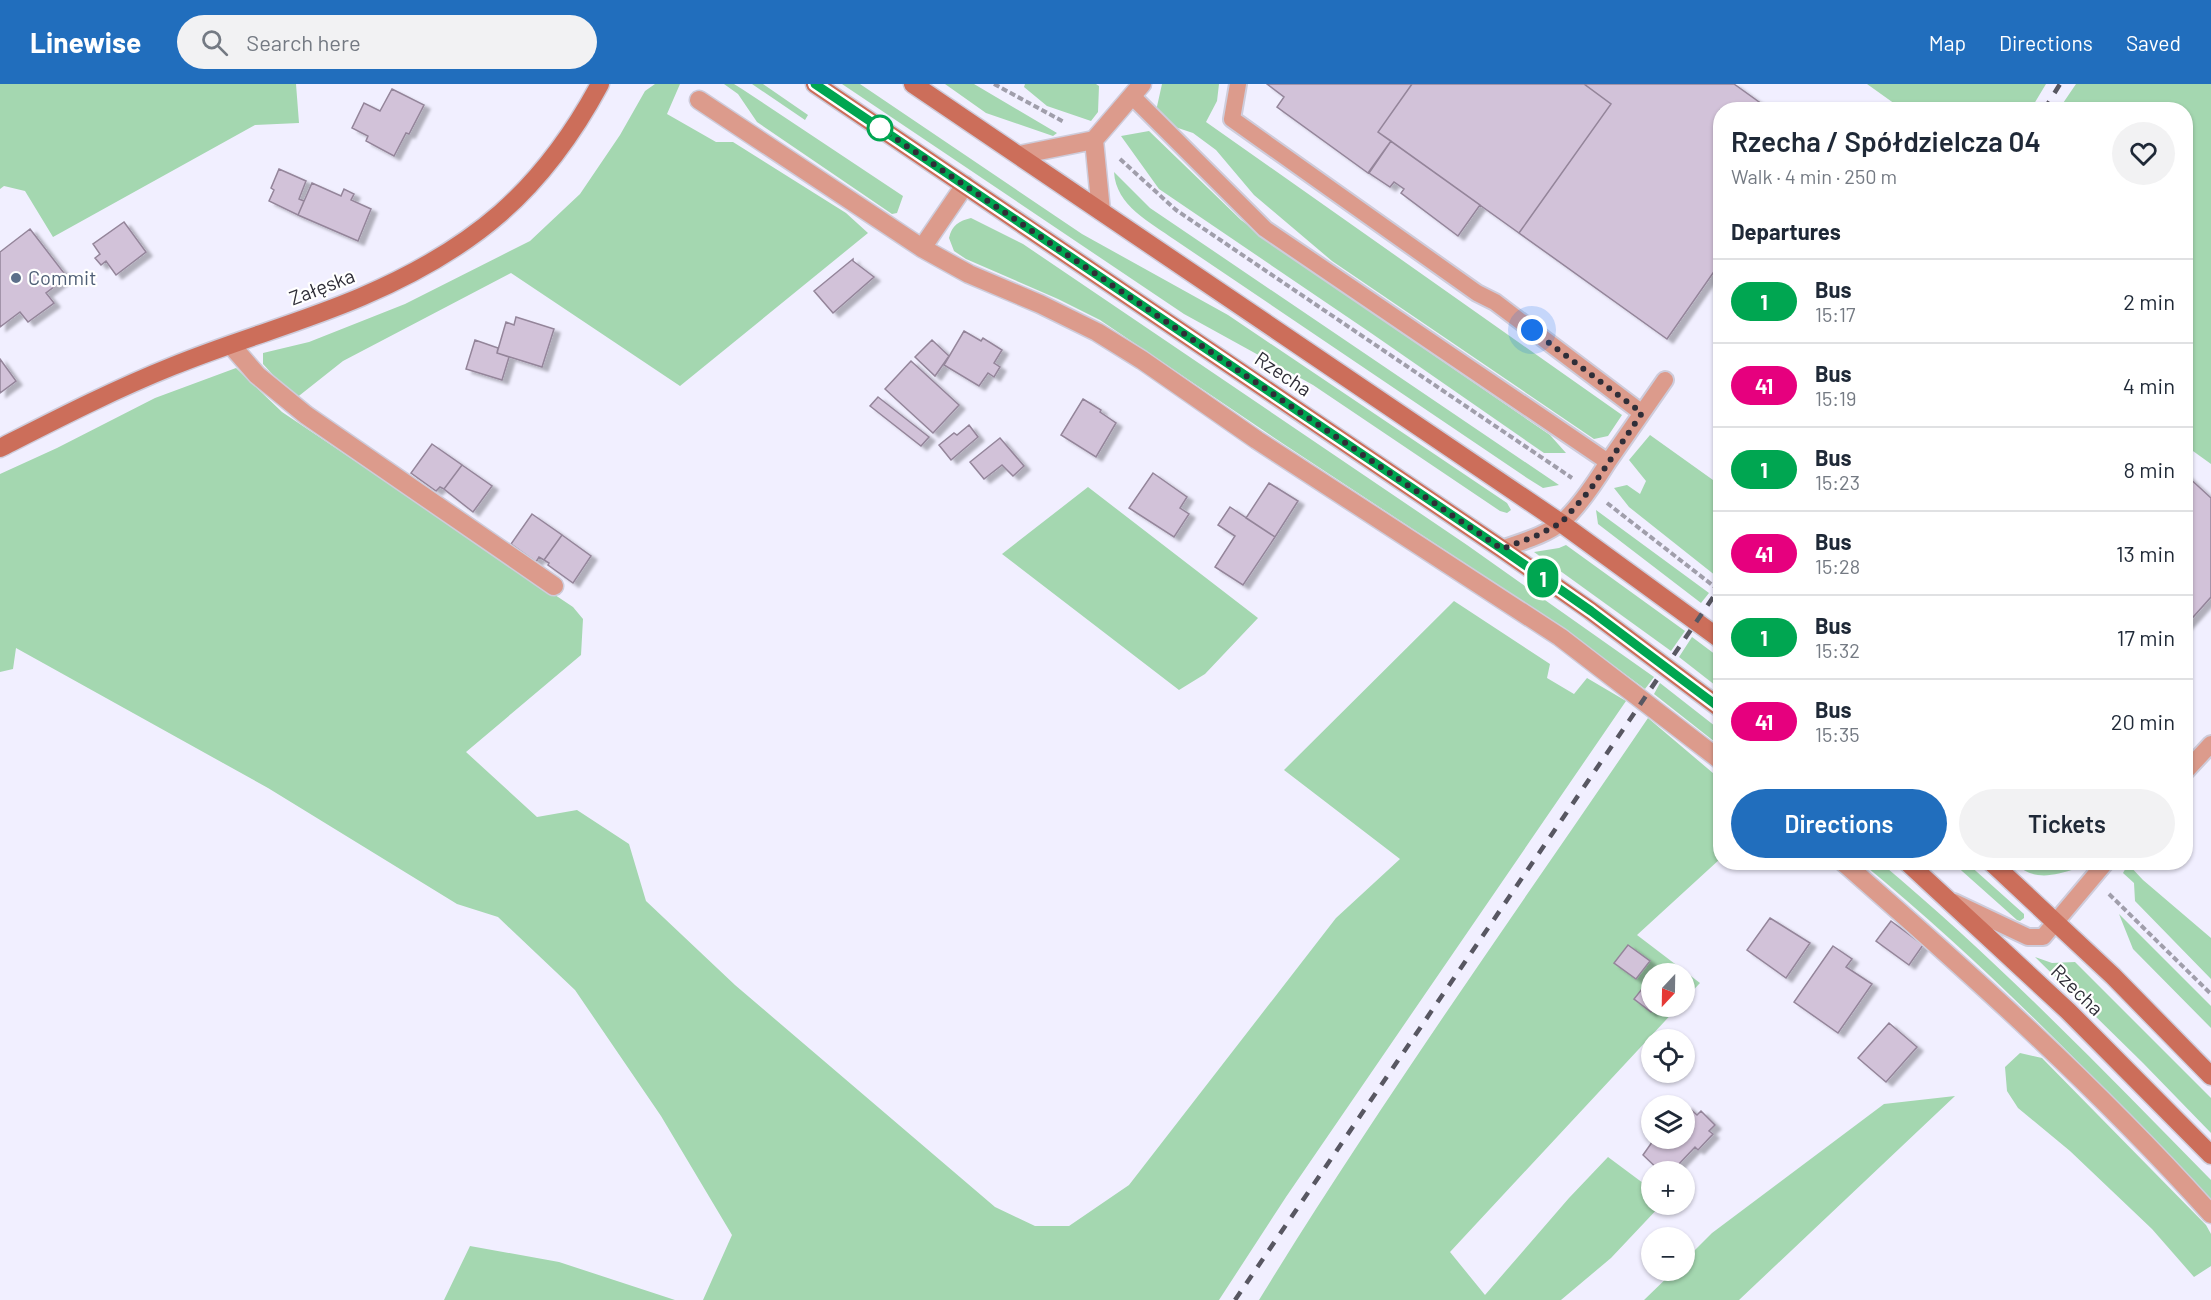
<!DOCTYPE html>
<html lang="en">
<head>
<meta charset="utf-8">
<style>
  :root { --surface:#fff; --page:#f2f2f3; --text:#1f2937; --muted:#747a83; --line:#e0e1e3; --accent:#216ebd }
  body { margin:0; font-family:Barlow,sans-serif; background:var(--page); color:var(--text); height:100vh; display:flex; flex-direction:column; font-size:22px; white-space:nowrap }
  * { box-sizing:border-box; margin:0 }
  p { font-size:20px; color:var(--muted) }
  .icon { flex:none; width:33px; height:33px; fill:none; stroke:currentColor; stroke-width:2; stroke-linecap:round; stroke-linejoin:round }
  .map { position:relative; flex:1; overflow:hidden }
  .side { position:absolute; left:1713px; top:18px; width:480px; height:768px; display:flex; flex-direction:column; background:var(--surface); border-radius:24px; box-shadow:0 2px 4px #0004 }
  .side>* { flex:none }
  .badge { padding:0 12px; border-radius:20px; font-size:21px; line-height:39px }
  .needle { width:39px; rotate:202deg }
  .buttons { position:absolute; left:1641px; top:879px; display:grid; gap:12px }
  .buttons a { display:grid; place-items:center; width:54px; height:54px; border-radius:50%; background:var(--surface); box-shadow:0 2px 4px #0004; font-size:30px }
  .you { position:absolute; width:30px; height:30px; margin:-15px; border:4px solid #fff; border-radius:50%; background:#1a73e8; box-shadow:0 0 0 9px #1a73e833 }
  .map>.badge { position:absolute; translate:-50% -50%; box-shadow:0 0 0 3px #fff }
  h2 { padding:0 18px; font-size:22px; line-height:54px }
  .round { display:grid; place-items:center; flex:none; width:63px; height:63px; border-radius:32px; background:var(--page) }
  .overview { display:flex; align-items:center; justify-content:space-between; height:102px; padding:0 18px }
  h1 { font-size:28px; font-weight:600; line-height:45px }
  .primary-button { display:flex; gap:12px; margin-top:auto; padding:12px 18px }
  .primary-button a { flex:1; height:69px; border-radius:36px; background:var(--accent); color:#fff; font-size:24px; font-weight:600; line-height:69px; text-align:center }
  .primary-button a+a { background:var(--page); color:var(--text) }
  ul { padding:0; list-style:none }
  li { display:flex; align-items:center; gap:18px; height:84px; padding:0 18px; border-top:2px solid var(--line) }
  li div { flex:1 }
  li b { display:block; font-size:22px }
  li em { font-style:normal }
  li .badge { min-width:66px; font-weight:700; text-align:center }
  header { display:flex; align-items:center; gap:36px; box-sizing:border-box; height:84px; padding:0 30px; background:var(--accent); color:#fff }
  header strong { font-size:28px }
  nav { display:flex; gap:33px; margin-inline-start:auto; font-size:21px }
  .search { width:420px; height:54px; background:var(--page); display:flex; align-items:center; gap:15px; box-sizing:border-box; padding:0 21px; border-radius:33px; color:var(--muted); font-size:22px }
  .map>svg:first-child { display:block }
  .green { fill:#a4d7b0 }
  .building { fill:#d2c2d9; stroke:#94859a; stroke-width:1.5; filter:url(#shadow) }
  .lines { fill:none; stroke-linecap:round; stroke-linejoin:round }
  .lane-casing { stroke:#ceccdb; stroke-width:20 }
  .street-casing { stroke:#ceccdb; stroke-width:21 }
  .secondary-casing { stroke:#ceccdb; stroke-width:21 }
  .path { stroke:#a09eab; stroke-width:4; stroke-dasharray:6 3; stroke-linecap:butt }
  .lane { stroke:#dc9b8c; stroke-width:16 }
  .street { stroke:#dc9b8c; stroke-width:18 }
  .secondary { stroke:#cc6e5a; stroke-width:18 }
  .rail { stroke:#585762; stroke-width:4.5; stroke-dasharray:10 10; stroke-linecap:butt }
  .line-casing { stroke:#fff; stroke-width:14 }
  .line { stroke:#00a651; stroke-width:9 }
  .walk { stroke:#2f2e38; stroke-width:6; stroke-dasharray:0 10.8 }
  .stop-dot { fill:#fff; stroke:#00a651; stroke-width:3 }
  .service-dot { fill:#5c6f8a; stroke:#fff; stroke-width:2 }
  .labels { text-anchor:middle; stroke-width:4.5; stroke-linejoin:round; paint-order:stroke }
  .service-label { font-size:20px; fill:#4e5e75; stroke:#fff; text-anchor:start }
  .street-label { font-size:20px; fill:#2f2e38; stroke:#fff }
</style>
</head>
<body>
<header>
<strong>Linewise</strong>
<div class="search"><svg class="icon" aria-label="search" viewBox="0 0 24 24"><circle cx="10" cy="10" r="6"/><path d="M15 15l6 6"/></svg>Search here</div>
<nav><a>Map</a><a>Directions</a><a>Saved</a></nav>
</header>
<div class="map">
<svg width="2211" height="1216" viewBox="0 0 2211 1216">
  <defs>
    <filter id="shadow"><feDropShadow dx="6" dy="4" stdDeviation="1.5" flood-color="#0004"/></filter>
  </defs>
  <rect width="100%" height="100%" fill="#f1efff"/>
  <path class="green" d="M0,0h296l3,39 -44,2 -202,112 -28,-46 -21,-5 -4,3z
    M655,0h25l-13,30 49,28h17l113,71 22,20 -188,153 -169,-113 -168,88 -48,38 -32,-35v-11l46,-11 96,-38 125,-63 50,-47 40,-59 25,-44z
    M724,0h10l8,5 161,107 -6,17 -5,1 -135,-92 -19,-28z
    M752,0h11l45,31 -3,5z
    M842,0h18l222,150 146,81 279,188 4,7 -4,3 -7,-2 -187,-126 -129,-71z
    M945,0h29l83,49 -4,3 -67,-23z
    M1025,0h71l3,2 -1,26 -7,9 -44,-15 -23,-19z
    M1162,0h57l-2,17 -11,21 416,293 -14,21 -14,3 -262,-178 -78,-66 -38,-45 -23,-17 -18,-6 -19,-16z
    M1867,0h179l-15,25h-129z
    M2076,0h135v380l-25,-18v-336l-127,-1z
    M1149,47l92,89 57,42 252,173 16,18h-22l-173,-120 -212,-144 -38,-53z
    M1114,88l36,36 409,277 -16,3 -16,-10 -352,-238c-25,-18 -59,-34 -61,-68z
    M971,134l52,26 444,301 187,132 -9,12 -85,-63 -278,-183 -182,-123 -42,-21 -92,-40 -12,-8 -5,-13c3,-13 10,-17 22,-20z
    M236,284l46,44 291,195 10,12 -2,36 -115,97 71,65 40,-7 52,34 17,57 89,84 260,222 40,19h34l60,-41 207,-267 64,-59 -116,-89 170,-169 96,63 -3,14 27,16 13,-16 39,23 -340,496 -67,103h-516l29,-65 -71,-119 -86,-126 -77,-73 -41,-13 -189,-116 -252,-140 -3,21 -13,3v-198l57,-26 98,-50z
    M1650,351l70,50v84l-4,7 -87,-69 -15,-19 13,-3 13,9 6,-13 -17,-21z
    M1088,403l170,131 -53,56 -26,16 -177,-136z
    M1596,426l113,83 -8,10 -103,-79z
    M1566,461l119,86 -14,20 -137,-99 25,-4z
    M1692,553l28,21v31l-41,-32z
    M1660,599l60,47v16l-66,-52z
    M1648,634l72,61v80l-83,76 63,48 -15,16 -1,-25h-32v32l26,1 -228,245 35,43 84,-97 39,-41 43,32 1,15 9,1 -50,53 -50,42h-302c122,-199 258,-389 389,-582z
    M1862,779h19c117,98 223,208 330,317v20c-36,-41 -75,-79 -113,-118 -76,-77 -153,-151 -236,-219z
    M1953,779h14l57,51v4l-4,3 -3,-1z
    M2014,779h51l10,6c-23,7 -41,12 -61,-6z
    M2128,780l15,16 68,58v41l-76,-78 -1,-18 -11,-10z
    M2119,830l92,92v22l-78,-79z
    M2035,873l17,6 23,-1 136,136v35l-68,-70z
    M2020,969l22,5 164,167 5,9v32l-17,11 -42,-48 -82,-78 -52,-43 -11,-17 -2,-24z
    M1955,1012l-216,204h-95l30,-29 10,-1 1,-10 27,-27 172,-129z
    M470,1162l89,16 116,38h-231z"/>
  <path class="building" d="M1267,0h145l-34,48 13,9 -23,32 -91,-66 7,-10z
    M1412,0h172l27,20 -92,129 -141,-101z
    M1584,0h150l32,23 -2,3h-44v61l-4,6 4,4v82l-53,76 -148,-106 92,-129z
    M392,5l32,16 -15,29 -3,-1 -12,23 -28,-15 2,-5 -16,-8 12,-25 16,8z
    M1391,57l89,64 -22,31 -57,-43 3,-4 -10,-7 -4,5 -21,-14z
    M279,85l27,12 -7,18 5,2 -6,14 -29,-14 5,-11 -3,-2z
    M312,99l29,13 3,-7 10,5 -3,6 20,9 -13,32 -60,-26z
    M124,138l22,30 -30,23 -10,-14 -5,4 -6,-7 5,-4 -7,-10z
    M30,145l37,48 -21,16 8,10 -26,19 -8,-10 -20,15v-75z
    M853,175v2l21,16 -41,36 -19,-22z
    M516,233l38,12 -12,38 -45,-14 9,-31 8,3z
    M964,247l17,10 2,-3 19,12 -8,13 6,4 -6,10 -6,-4 -9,13 -35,-21z
    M475,256l23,8 -1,5 12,4 -7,23 -36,-11z
    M932,256l17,16 -14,20 -20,-19z
    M0,275l16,22 -16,12z
    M911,277l48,44 -26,28 -48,-44z
    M878,313l51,40 -8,9 -51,-40z
    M1083,315l18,11 -1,2 16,11 -20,34 -35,-22z
    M969,341l9,12 -27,23 -12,-15 15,-12 3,2z
    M1000,354l24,28 -11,10 -11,-11 -18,14 -14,-17z
    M432,360l30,21 -18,24 -4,-2 -4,4 -25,-18z
    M462,381l30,21 -19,26 -29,-23z
    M1153,389l34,24 -7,11 9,6 -15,23 -45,-29z
    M2186,391l25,23v99l-25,28z
    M1269,399l29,18 -23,36 -29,-19z
    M1230,423l45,30 -32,48 -28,-18 20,-31 -17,-11z
    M532,430l30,21 -18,25 -5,-3 -3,5 -25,-18z
    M562,451l29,21 -18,27 -25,-18 1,-2 -5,-3z
    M1770,834l40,25 -24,35 -39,-28z
    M1891,837l32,24 -14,20 -33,-24z
    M1628,861l22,16 -14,18 -22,-16z
    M1833,862l19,13 -6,8 26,17 -34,49 -44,-31z
    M1649,896l3,2v24h4l-5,6 -17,-13z
    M1889,939l28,24 -31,35 -28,-24z
    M1686,1021l11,10 4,-4 14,14 -6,6 4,3 -15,16 -3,-3 -18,19 -2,-1 -6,7h-8l-18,-17 12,-17h29z"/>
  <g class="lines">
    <g class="lane-casing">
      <path id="lane" d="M1238,0l-6,35 245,174 18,9 147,111
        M1132,12l133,133 343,233c-13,21 -28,44 -46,60 -16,13 -41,20 -60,27
        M1608,378l57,-82
        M2186,687l25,-27
        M1954,818l74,35h15l63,-75"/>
    </g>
    <g class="street-casing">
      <path id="street" d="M699,16l223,148 47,26 71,30 57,28 45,28 115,80 303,197 160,123
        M1094,56l7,71
        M1019,71l75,-15 48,-56
        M922,164l43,-63
        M231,261l26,30 49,40 248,171
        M1843,778c128,112 254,225 368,352"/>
    </g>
    <g class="secondary-casing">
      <path id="secondary" d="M815,0l687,465 89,62 129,97
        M913,0l648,439 159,116
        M0,364c57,-29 113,-58 173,-82 61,-25 127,-43 188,-69 112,-48 181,-105 239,-213
        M1907,778l161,149 143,144
        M1991,778l122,114 98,100"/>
    </g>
    <path class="path" d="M994,0l70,38
      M1120,75l56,51 396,268
      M1607,419l113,88
      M2109,810l102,100"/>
    <use href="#lane" class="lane"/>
    <use href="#street" class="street"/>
    <use href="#secondary" class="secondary"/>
    <path class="rail" d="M2044,26l16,-26
      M1235,1216l485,-713"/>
  </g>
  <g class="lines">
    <g class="line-casing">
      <path id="line" d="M815,0l687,465 89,62 129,97"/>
    </g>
    <use href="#line" class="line"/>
    <path class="walk" d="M880,44l622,421 36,-14 23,-12 29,-33 52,-77 -110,-83"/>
  </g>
  <circle class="stop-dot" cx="880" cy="44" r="12"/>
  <circle class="service-dot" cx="16" cy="194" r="6"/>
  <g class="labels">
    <g class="service-label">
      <text x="28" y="201">Commit</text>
    </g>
    <g class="street-label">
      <text transform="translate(322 203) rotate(-21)" y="7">Załęska</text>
      <text transform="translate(1283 290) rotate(34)" y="7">Rzecha</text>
      <text transform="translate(2077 906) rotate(44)" y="7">Rzecha</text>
    </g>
  </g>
</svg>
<div class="buttons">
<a><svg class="needle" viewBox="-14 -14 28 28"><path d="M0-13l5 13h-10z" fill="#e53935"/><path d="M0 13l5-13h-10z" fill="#747a83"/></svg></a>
<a><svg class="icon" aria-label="locate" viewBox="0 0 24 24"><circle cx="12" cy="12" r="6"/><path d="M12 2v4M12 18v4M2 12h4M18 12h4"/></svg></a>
<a><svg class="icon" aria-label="layers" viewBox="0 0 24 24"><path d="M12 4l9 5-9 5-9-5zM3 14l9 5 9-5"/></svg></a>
<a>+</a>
<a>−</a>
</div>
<div class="you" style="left:1532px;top:246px"></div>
<b class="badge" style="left:1543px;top:494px;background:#00a651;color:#fff">1</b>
<section class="side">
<div class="overview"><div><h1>Rzecha / Spółdzielcza 04</h1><p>Walk · 4 min · 250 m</p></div><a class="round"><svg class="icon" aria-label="heart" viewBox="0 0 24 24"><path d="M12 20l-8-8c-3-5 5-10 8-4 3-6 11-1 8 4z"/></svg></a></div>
<h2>Departures</h2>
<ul>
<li><span class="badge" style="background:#00a651;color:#fff">1</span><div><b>Bus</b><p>15:17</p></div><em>2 min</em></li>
<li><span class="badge" style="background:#e6007e;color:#fff">41</span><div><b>Bus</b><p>15:19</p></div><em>4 min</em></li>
<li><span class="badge" style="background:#00a651;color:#fff">1</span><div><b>Bus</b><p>15:23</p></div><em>8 min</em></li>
<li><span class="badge" style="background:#e6007e;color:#fff">41</span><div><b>Bus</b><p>15:28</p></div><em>13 min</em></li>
<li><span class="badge" style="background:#00a651;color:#fff">1</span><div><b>Bus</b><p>15:32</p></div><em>17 min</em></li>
<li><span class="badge" style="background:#e6007e;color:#fff">41</span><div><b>Bus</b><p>15:35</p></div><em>20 min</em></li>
</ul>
<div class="primary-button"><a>Directions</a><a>Tickets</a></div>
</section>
</div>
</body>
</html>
